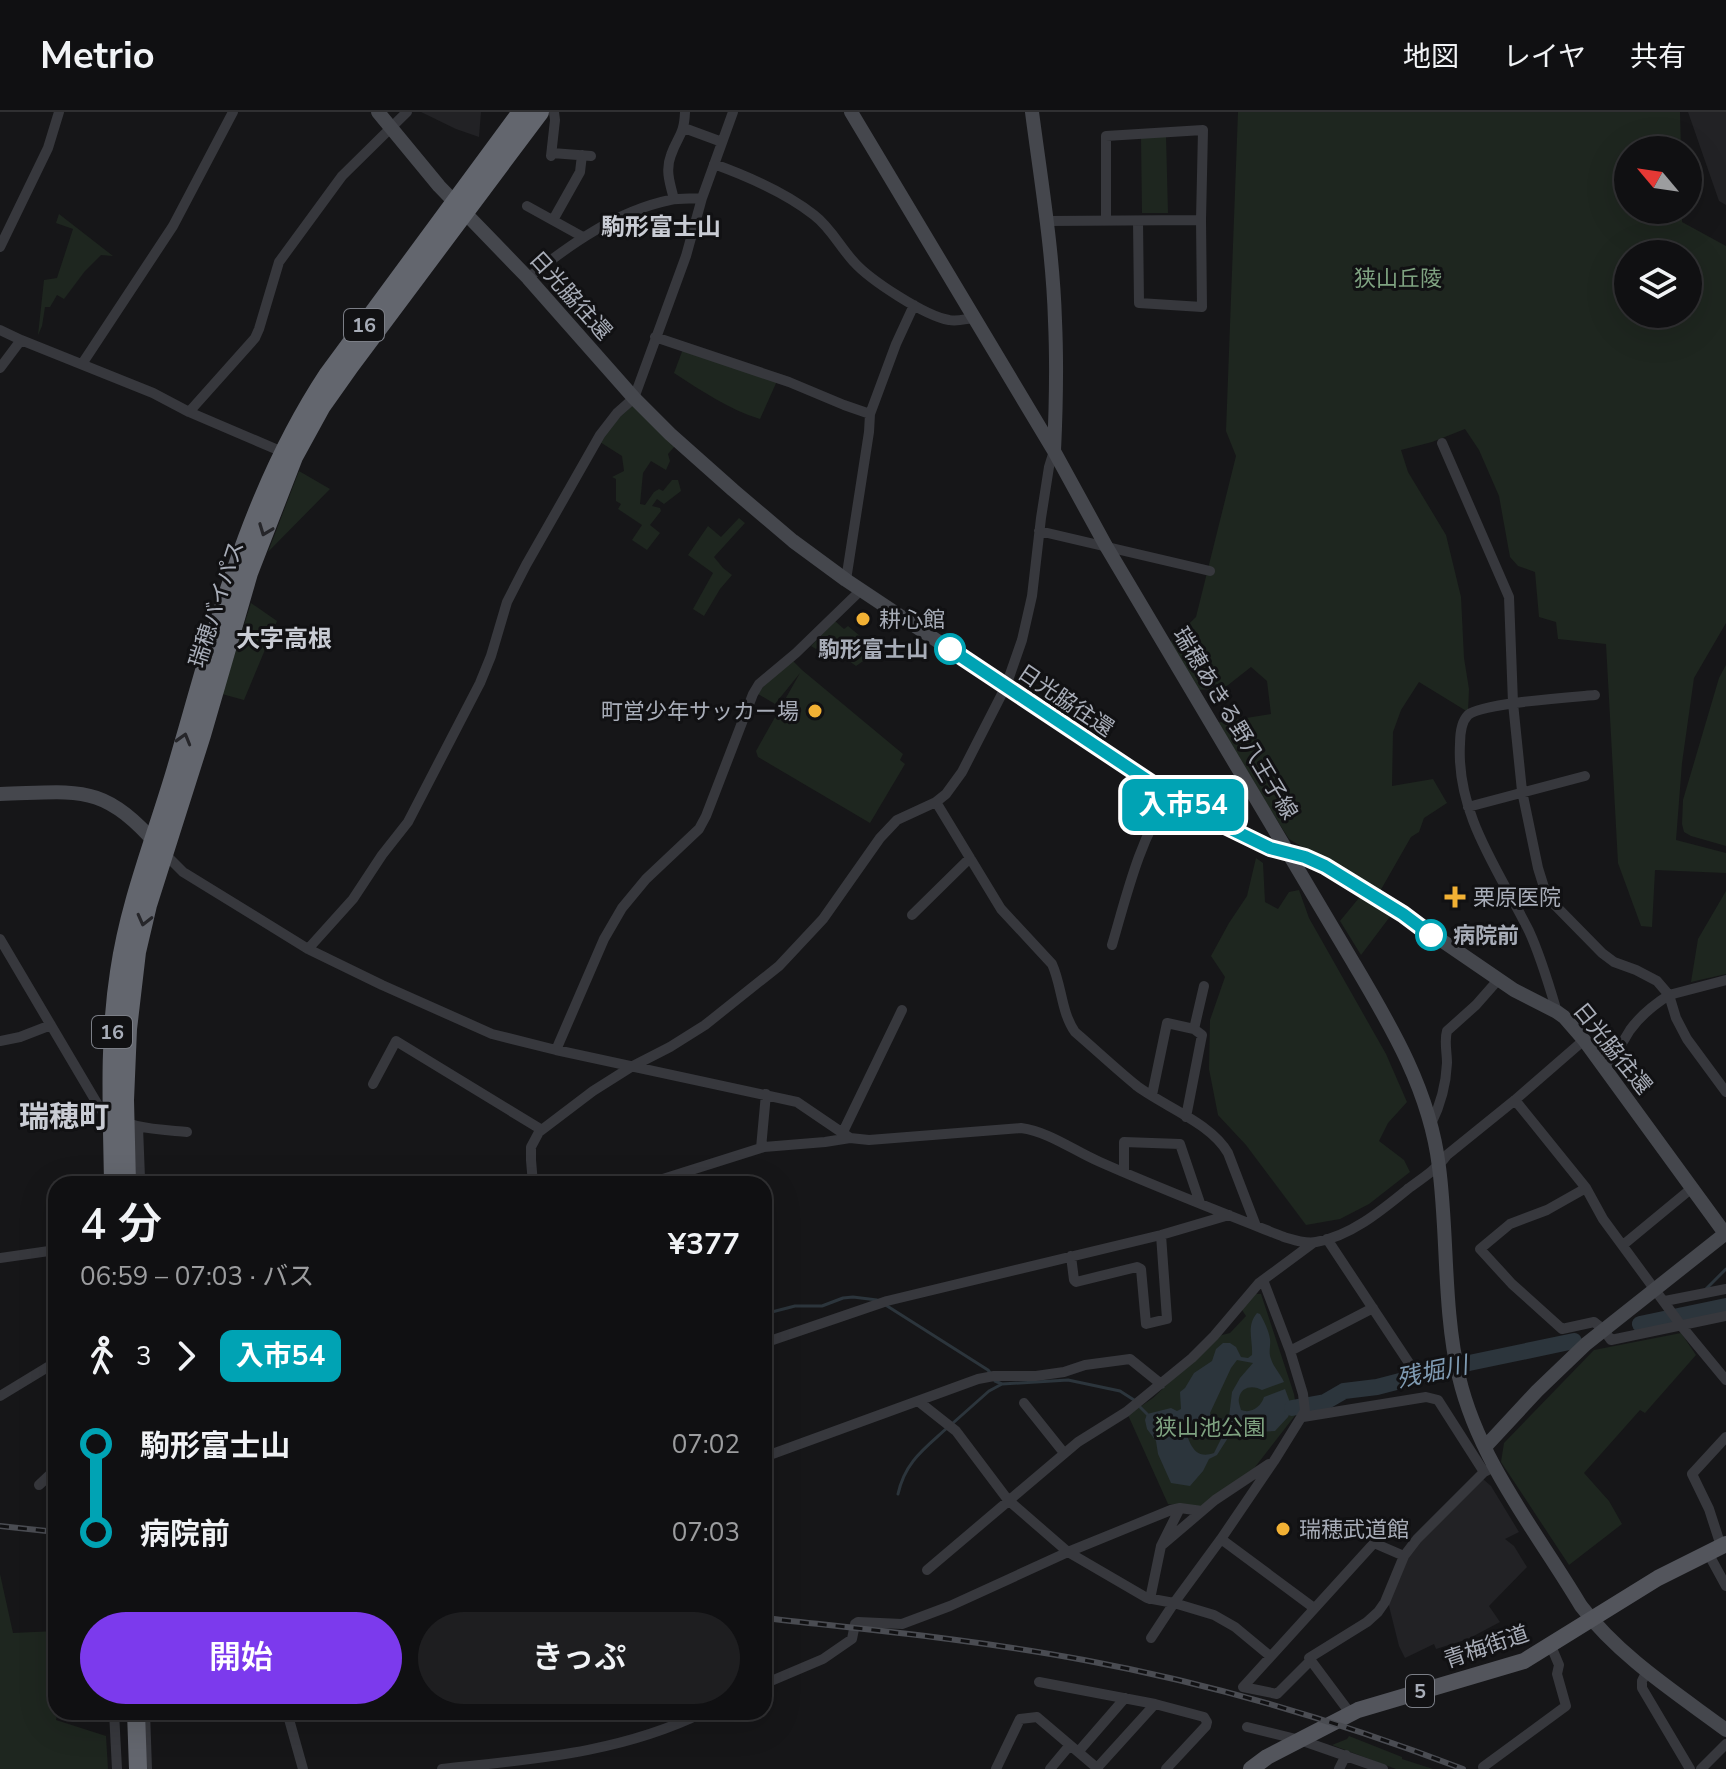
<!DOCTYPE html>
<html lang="ja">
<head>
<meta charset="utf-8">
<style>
  :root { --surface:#101012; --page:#1e1e20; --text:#f1f3f6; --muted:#9c9d9f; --line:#303032; --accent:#7c3aed }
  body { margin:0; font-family:"Nunito Sans","Noto Sans JP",sans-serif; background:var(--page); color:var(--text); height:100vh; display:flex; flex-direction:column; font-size:30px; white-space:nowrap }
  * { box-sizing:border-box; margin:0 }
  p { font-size:26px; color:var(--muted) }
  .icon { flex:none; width:44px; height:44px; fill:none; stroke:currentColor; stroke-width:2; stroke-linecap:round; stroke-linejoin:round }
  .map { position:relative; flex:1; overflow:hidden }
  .sheet { position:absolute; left:48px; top:1064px; width:724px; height:544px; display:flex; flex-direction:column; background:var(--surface); border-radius:24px; box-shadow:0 8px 32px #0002,0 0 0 2px var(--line) }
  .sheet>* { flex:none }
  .badge { padding:0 16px; border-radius:12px; font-size:28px; line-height:52px }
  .needle { width:52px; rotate:299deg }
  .tools { position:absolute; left:1614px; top:24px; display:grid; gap:16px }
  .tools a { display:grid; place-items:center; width:88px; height:88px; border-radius:50%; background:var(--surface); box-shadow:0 8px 32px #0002,0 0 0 2px var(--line); font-size:40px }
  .map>.badge { position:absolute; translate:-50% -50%; box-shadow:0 0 0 4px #fff }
  .legs { display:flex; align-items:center; gap:12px; height:88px; padding:0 32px; font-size:26px }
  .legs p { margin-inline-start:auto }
  .headline { display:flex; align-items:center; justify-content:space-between; height:136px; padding:0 32px }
  h1 { font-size:44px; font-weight:600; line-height:60px }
  .cta { display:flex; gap:16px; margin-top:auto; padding:16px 32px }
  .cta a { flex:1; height:92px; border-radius:48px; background:var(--accent); color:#fff; font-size:32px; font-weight:600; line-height:92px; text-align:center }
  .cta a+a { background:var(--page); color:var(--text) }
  ul { padding:0 32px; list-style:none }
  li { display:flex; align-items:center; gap:28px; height:88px; font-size:30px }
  li i { display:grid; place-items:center; width:12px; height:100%; margin:0 10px; background:currentColor }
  li i::after { content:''; width:20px; height:20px; margin:-10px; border:6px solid; border-radius:50%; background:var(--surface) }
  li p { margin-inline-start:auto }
  li:first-child i { background:linear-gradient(#0000 50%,currentColor 0) }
  li:last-child i { background:linear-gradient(currentColor 50%,#0000 0) }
  header { display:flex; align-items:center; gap:48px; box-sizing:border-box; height:112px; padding:0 40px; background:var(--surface); border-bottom:2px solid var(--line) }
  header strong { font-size:38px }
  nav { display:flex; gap:44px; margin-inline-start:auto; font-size:28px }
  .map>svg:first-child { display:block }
  .built { fill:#222225 }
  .green { fill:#1e261f; fill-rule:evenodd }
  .water { fill:#2c353c; fill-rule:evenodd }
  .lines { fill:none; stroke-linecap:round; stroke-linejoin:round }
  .stream { stroke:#2c353c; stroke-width:3 }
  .river { stroke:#2c353c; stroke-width:16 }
  .street { stroke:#37383d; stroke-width:10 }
  .secondary { stroke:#45474d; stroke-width:14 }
  .primary { stroke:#53555c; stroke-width:16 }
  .highway { stroke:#63666e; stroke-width:18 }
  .rail-casing { stroke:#4a4c52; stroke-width:6 }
  .rail { stroke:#111113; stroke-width:3; stroke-dasharray:9; stroke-linecap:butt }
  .oneway { stroke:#26262a }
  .line-1-casing { stroke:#fff; stroke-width:18 }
  .line-1 { stroke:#00a3b4; stroke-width:12 }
  .poi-dot { fill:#f2b134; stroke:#111113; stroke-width:3 }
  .stop-1-dot { fill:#fff; stroke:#00a3b4; stroke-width:4 }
  .labels { text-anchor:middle; stroke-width:6; stroke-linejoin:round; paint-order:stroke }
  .shield { fill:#111113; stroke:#7b7e86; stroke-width:2 }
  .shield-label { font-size:20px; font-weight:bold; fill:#a8adb8 }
  .park-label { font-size:22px; fill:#7fa381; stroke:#111113 }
  .street-label { font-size:22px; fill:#a8adb8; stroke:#111113 }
  .poi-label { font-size:22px; fill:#a8adb8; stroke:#111113; text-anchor:start }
  .stop-label { font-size:22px; font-weight:bold; fill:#a8adb8; stroke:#111113; text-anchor:end }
  .neighbourhood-label { font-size:24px; font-weight:bold; fill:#c9ccd4; stroke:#111113 }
  .water-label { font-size:24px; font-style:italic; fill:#7f9bb3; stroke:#111113 }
  .district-label { font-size:30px; font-weight:bold; fill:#c9ccd4; stroke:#111113 }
</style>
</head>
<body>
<header>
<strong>Metrio</strong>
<nav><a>地図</a><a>レイヤ</a><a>共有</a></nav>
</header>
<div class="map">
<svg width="1726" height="1657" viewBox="0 0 1726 1657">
  <rect width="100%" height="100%" fill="#161618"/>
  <path class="built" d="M421,0h60l-2,25 -23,-8z
    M1688,0h38v93l-7,-4z
    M1483,1367l8,7 28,46 -14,7 9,7 13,21 -38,39 11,16 -32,17 -32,10 -2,-5 -29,14 -6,-12 -11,-44 18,-42 13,-19z"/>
  <path class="green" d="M1238,0h442l1,38h-53v60h54v12l44,24v377l-32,55 -12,85 -6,77 50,13v20l-71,-3 -3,57 -11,-1 -23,-63 -12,-219 -48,-5 -2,-17 -17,-5 -4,-45 -17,-6 -8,-9 -11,-61 -20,-46 -14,-21 -33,13 -31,8 7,22 38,63 15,62 3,61 5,31 -1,23 -49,-30 -18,28 -8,22 -1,54 41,-7 14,24 -23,15 -5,14 -8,5 -32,56 -90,-54 -74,-116 56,-9 -4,-33 -16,-14 -28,22 -29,1 -27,-45 29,-28 40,-161 -10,-25zM1628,142h60v60h-60z
    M1166,24l2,77h-26l-1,-75z
    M59,102l54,42 -12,-1 -16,16 -21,28 -7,-4 -7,12h-5l-3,19 -4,9 6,-55 13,-2 16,-49 -17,-6z
    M683,237l94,32 -17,38c-32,-10 -58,-28 -86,-46z
    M633,293l42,41 -7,8 2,7 -4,9 -15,-9 -8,12 -3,31 5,1 9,-13 5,-3 4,2 9,-11h6l3,11 -17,13 -7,-5 -5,7 8,2 1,3 -11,14 10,8 -13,17 -15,-10 10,-15 -24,-16 3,-5 -5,-3v-22l-4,-2 12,-6 -2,-15 -22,-14 11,-17z
    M299,359l31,18 -62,63z
    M739,406l6,5 -31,34 9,11 9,7 -12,14 -16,27 -11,-7 20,-36 -25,-18 20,-29 13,11z
    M251,491l26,18 -33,79 -22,-6z
    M835,509l9,8 4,-3 30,25 -22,15 -33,-24 -7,7 -5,-3z
    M793,549l9,9 101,84 -3,6 5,4 -35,59 -112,-66 -2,-6 44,-78 -25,31 -17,-10 8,-11z
    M1726,553v181l-35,-10 -7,-4 -2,-8 1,-24 36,-122z
    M1256,746l7,5 2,39 13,7 11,-17 10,-2 10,28 77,136 21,48 -19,21 -9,18 25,19 6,12 -41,32 -29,15 -34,6 -60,-80 -28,-30 -9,-46 1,-49 15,-43 -14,-21 18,-33 18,-27z
    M1726,779v83l-35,8 7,-43z
    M1363,781l29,21 -31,41 -21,-34z
    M1254,1182h7l33,100 3,19 -45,58 -54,37 -30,-4 -40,-89 25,-17 65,-62 12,-3 16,-17 -4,-6z
    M1681,1221l15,22 -51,58 -5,-3 -56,63 25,28 13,23 -53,41 -68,-103 3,-19 90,-93z
    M0,1462l13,59 43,-2v81h2l-2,8 50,16 2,33h-108z
    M1349,1624l53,21v2l31,10h-37l-64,-24 15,-6z"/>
  <path class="water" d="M1257,1201l3,1c4,7 9,17 10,25 1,7 -2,12 1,20 3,9 9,14 13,23l-22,8c-8,-5 -21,-4 -23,8 -1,4 1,8 2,12 10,4 20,-3 23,-13l21,-8 7,19 -4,9 -13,14 -20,1 -18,-3 -4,1 -16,25 -8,4 -6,12 -13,15 -19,-3 -13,-29 -2,-13 -9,-12 -2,-9 2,-6 24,-6 6,3 4,-2 -1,-17 5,-4 9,-15 18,-12 4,-12 7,-6h7l6,4 5,10 7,1 4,-3c1,-15 -6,-29 5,-42zM1237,1248l16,3 -13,15 -8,14 -3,25 -10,3 -7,-1 -2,-6 21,-45zM1187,1308c12,13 19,5 34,2l4,2v7l-11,22c-22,8 -25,-14 -31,-29z"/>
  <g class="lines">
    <path class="stream" d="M1706,1177l20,-20
      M884,1192l104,66 3,4
      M764,1202l31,-8h27l21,-8 10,-1 24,3
      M995,1269l7,3 66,-4 52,11 14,9
      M1139,1294l8,8
      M953,1311l36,-32 13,-7
      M898,1382c7,-32 26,-45 49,-66"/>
    <path class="river" d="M1640,1212l86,-18
      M1292,1296l33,-6 19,-11 33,-4 92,-24 105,-22"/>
    <path class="street" d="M684,16l38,14
      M552,41l39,3
      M551,44l4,-36 -1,-8
      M714,52c33,12 72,29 100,51 17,13 26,32 40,47 16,18 71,54 95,58 8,2 16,-1 24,-2
      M674,87c-4,-15 -9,-29 -3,-44 7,-20 13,-19 14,-43
      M527,94l56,31
      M553,108l27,-48 2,-17
      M1046,109l155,-1 2,-90 -97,6v85
      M1138,109l1,82 63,4 -1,-87
      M0,135l48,-99 11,-36
      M528,166c41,-33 89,-67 142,-78 11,-2 21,-1 32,-2
      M0,218l21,10
      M655,225l134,45 55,23 26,9
      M82,252l91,-138 60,-114
      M0,256l21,-28 132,53 36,19 96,41
      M189,300l66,-74 4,-9 20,-67 63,-86 65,-64
      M1442,331l67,154 4,106 9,88 16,77 9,29 55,56 12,9 22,8 21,11 12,14 7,23 11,21 39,53
      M1039,419l171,40
      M846,468l23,-148 1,-18 26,-70 18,-39
      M936,690l65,107 51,55c10,22 9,48 23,68 21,18 41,37 62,54 28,21 74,37 91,67l28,73
      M1468,695l117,-31
      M164,741l19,19 125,77 74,36 110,49 64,16 241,52 53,36
      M912,803l58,-57
      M0,827l101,171c26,19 55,19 86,22
      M1112,833c15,-51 27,-104 57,-149
      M308,837l45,-50 29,-44 26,-33 72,-139 11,-27 16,-54 19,-37 74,-130 17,-22 17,-15 52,-142 16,-58 31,-86
      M1557,900c-8,-27 -16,-55 -28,-81 -30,-60 -73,-117 -69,-187 0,-10 1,-22 8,-29 13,-12 105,-18 127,-20
      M0,929l20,-4 31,-12
      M556,938l48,-111 18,-31 24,-29 53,-50 7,-13 47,-122 6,-10 37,-31 65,-63
      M1604,956c11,-11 18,-25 26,-38 10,-14 25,-26 39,-35l57,-15
      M373,972l23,-43 146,89
      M1152,983l15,-72 27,6
      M1515,988l71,88 17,31 80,109 43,52
      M1186,1005l16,-82 -8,-6 10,-43
      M1431,1012c10,-20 15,-39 16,-61 0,-11 -3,-22 0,-32l29,-26 22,-25
      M138,1015l2,51 3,6
      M842,1022l60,-124
      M761,1036l5,-54
      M1124,1060v-30l56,2 20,59
      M533,1072l-2,-24v-13l8,-15 54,-41 38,-24 39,-20 35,-22 74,-59 44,-47 57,-81 17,-18 39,-18 10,-8 16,-22 44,-86 16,-46 10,-44 9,-78 8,-51 5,-16
      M647,1072l117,-37 61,-5 25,-4 19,2 152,-12c29,4 53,23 79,34 61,27 123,51 184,75 10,3 21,7 32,5 35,-6 66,-32 93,-54 14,-10 28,-19 38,-33l68,-55 69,-60
      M1586,1076l-39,22 -37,14 -30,25 32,35 50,45 32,-7 9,7 8,11 115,-24
      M1327,1127l84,127
      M1623,1133l69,-57
      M1071,1144l3,24 2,2 61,-15 4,2 5,55 21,-5 -6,-84
      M0,1146l56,-8
      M1263,1168l27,71 13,43 2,17 -31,50 -53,78 93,69
      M1665,1189l61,-12
      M764,1231l123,-42 274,-66 68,-20
      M1290,1239l83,-43
      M0,1284l56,-34
      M918,1289l38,30 52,69 60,52 79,46 27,5 40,12 21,12 35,29
      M1024,1291l40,50
      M1303,1305l123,-20 12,3 46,72
      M764,1345l214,-78 16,-3h42l28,-4 21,-7 45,-6 31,25
      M39,1373l17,-16
      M1161,1434l54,-46 54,-36
      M1721,1434l-12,-37 -17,-35 34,-37
      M1708,1441l18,33
      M927,1458l151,-128 48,-30 66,-54 22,-22 45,-53 54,-40
      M1150,1487l11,-53 19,-38
      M1151,1526l23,-35 47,-64
      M1310,1549l-33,33 -34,-7 131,-144 30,13
      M1647,1559l-5,10v7l48,81
      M1039,1570l116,22 49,13 3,5 -1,4 -40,43
      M764,1572l59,-25 29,-20 3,-15 3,-2 44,2 48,-18 118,-54 103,-42 9,-2 22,3
      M114,1600l3,57
      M145,1600l2,57
      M287,1600l16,57
      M1350,1601l-41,-55 58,-36 11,-10 7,-10 19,-46 13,-17 67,-67 10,-5
      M1247,1615l53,13 83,29
      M1079,1639l46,-53
      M1483,1655l83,-61 -9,-32 2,-9 -8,-19
      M442,1657c91,-10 179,-16 262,-57
      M996,1657l24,-50 17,-2 60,51
      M1050,1657l20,-24
      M1096,1657l59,-65
      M1339,1657l7,-14
      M1701,1657l25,-25"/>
    <path class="secondary" d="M378,0l61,74 89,92 106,120 36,36 63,56 60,51 53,39 339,226 36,19 49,23 35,9 20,9 78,48 111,76 43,22 7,5 20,23 142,195
      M851,0l203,339 52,95 247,416c38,64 77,129 86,205 9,69 4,142 20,210 20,85 78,155 122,229 39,51 94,86 145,124
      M1032,0c9,69 21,139 23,209 2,43 1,87 -1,130
      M0,682c80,-2 102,-12 159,53
      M1485,1335l52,-56 49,-47 140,-111"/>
    <path class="primary" d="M1251,1657l16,-12 91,-47 166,-49 134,-83 68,-34"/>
    <path class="highway" d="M113,1072c-1,-71 -5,-141 6,-212 10,-70 37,-136 57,-204 40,-136 72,-273 152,-394l193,-262
      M127,1072l-2,-84 3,-71 9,-77 11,-47 54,-170 47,-162 45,-116 28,-51 29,-41 189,-253
      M136,1600l2,57"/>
    <g class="rail-casing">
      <path id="rail" d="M0,1414l56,6
        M764,1506c107,12 214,22 320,42 129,24 257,62 379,109"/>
    </g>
    <use href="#rail" class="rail"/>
  </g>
  <defs><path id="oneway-chevron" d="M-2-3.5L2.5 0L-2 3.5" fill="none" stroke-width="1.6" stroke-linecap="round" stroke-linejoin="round" transform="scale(2)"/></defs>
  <g class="oneway">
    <use href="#oneway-chevron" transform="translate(265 418) rotate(111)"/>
    <use href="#oneway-chevron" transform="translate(184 627) rotate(-74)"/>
    <use href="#oneway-chevron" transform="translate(144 808) rotate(104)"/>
  </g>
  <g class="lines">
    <g class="line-1-casing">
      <path id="line-1" d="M950,537l242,161 78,38 35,9 20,9 78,48 28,21"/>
    </g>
    <use href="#line-1" class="line-1"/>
  </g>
  <g class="poi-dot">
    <circle cx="863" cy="507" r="8"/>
    <circle cx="815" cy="599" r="8"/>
    <path d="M1451 773h8v8h8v8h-8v8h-8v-8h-8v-8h8z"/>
    <circle cx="1283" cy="1417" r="8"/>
  </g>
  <g class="stop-1-dot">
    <circle cx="950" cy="537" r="14"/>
    <circle cx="1431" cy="823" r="14"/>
  </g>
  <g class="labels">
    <g class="shield">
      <rect x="344" y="197" width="40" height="32" rx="6"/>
      <rect x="92" y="904" width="40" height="32" rx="6"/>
      <rect x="1406" y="1563" width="28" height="32" rx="6"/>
    </g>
    <g class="shield-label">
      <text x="364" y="220">16</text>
      <text x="112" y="927">16</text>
      <text x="1420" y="1586">5</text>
    </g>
    <g class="park-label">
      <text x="1398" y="174">狭山丘陵</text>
      <text x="1210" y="1323">狭山池公園</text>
    </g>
    <g class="street-label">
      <text transform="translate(571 183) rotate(48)" y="8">日光脇往還</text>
      <text transform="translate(216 492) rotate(-72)" y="8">瑞穂バイパス</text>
      <text transform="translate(1066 588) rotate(34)" y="8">日光脇往還</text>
      <text transform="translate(1236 611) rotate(59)" y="8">瑞穂あきる野八王子線</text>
      <text transform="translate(1613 936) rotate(51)" y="8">日光脇往還</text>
      <text transform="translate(1486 1534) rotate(-19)" y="8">青梅街道</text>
    </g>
    <g class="poi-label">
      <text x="879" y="515">耕心館</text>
      <text x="799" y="607" text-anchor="end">町営少年サッカー場</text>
      <text x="1473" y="793">栗原医院</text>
      <text x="1299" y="1425">瑞穂武道館</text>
    </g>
    <g class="stop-label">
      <text x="928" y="545">駒形富士山</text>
      <text x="1453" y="831" text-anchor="start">病院前</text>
    </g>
    <g class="neighbourhood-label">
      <text x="661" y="123">駒形富士山</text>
      <text x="284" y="535">大字高根</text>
    </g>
    <g class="water-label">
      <text transform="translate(1432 1260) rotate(-12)" y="8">残堀川</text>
    </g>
    <g class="district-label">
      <text x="64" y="1015">瑞穂町</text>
    </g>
  </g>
</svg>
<div class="tools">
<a><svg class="needle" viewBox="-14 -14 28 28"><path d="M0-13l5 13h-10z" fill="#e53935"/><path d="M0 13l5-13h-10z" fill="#9c9d9f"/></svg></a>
<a><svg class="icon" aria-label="layers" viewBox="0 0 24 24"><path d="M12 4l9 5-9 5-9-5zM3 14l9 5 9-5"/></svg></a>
</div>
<b class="badge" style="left:1183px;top:693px;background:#00a3b4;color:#fff">入市54</b>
<section class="sheet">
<div class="headline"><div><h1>4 分</h1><p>06:59 – 07:03 · バス</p></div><b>¥377</b></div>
<div class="legs"><svg class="icon" aria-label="walk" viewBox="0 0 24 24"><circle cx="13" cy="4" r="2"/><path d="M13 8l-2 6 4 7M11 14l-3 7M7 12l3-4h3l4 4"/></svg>3<svg class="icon" aria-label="forward" viewBox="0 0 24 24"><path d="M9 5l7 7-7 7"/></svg><b class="badge" style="background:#00a3b4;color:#fff">入市54</b></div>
<ul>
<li><i style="color:#00a3b4"></i><b>駒形富士山</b><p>07:02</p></li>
<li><i style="color:#00a3b4"></i><b>病院前</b><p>07:03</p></li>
</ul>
<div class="cta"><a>開始</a><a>きっぷ</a></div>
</section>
</div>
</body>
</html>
